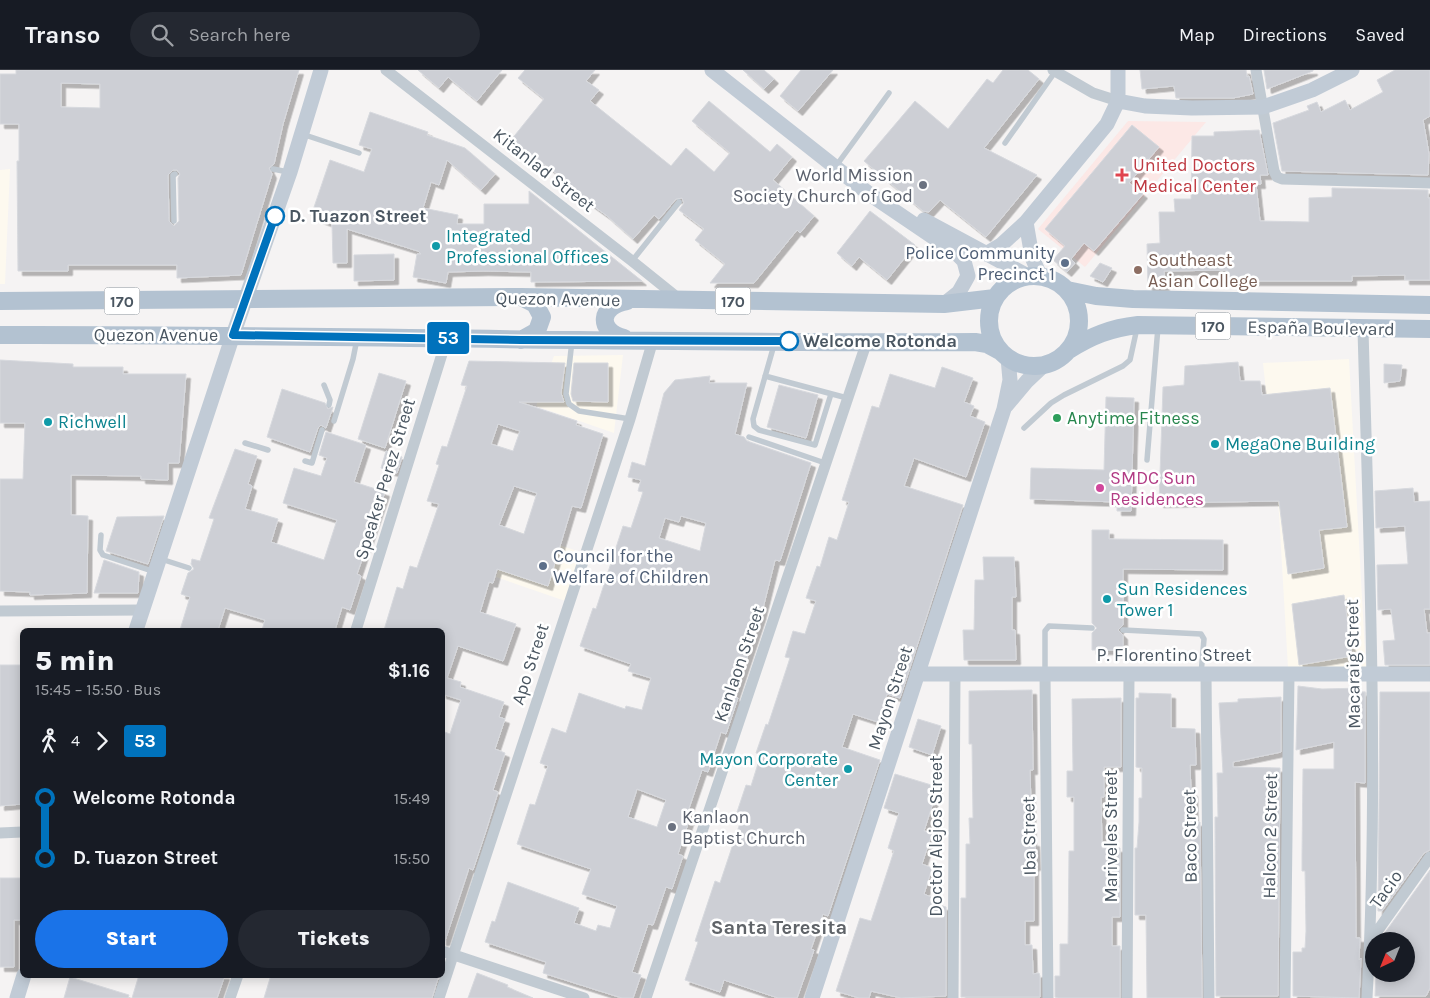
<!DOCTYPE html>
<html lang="en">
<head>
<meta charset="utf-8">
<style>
  :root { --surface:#171b24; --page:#242831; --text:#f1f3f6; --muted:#9ea1a6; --line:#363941; --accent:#1a73e8 }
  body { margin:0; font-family:Karla,sans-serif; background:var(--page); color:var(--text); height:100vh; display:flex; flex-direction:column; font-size:19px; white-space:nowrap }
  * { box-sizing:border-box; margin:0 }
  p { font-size:16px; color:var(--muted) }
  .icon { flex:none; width:28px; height:28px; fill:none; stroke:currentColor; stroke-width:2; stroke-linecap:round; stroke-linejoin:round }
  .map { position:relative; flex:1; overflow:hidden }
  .sheet { position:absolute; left:20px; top:558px; width:425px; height:350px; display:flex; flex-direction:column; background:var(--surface); border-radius:8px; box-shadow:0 2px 12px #0003 }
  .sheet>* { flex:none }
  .badge { padding:0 10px; border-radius:4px; font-size:18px; line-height:32px }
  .needle { width:32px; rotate:223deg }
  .controls { position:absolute; left:1365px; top:862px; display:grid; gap:10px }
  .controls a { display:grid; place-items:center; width:50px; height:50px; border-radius:50%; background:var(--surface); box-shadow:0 2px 12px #0003; font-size:25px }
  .map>.badge { position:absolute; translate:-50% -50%; box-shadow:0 0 0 2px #fff }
  .legs { display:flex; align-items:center; gap:8px; height:55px; padding:0 15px; font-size:16px }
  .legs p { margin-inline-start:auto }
  .summary { display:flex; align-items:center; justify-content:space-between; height:85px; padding:0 15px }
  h1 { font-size:28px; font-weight:800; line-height:38px }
  .cta { display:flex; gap:10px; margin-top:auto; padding:10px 15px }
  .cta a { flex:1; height:58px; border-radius:30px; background:var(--accent); color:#fff; font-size:20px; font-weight:800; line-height:58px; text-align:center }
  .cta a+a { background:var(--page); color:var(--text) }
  ul { padding:0 15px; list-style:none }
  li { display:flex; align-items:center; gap:18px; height:60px; font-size:19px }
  li i { display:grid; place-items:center; width:8px; height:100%; margin:0 6px; background:currentColor }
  li i::after { content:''; width:12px; height:12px; margin:-6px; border:4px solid; border-radius:50%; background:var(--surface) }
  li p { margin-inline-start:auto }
  li:first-child i { background:linear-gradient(#0000 50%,currentColor 0) }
  li:last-child i { background:linear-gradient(currentColor 50%,#0000 0) }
  header { display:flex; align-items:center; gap:30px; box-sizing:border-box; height:70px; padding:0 25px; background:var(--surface); border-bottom:1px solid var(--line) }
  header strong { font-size:24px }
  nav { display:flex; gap:28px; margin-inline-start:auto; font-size:18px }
  .search { width:350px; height:45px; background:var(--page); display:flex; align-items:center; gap:12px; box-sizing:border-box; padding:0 18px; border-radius:28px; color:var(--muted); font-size:19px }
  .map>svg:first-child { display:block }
  .commercial { fill:#fdf9ef }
  .medical { fill:#fce8e6 }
  .building { fill:#cdcfd5; stroke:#d7d9de; fill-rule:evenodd; filter:url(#shadow) }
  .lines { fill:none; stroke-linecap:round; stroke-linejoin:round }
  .lane { stroke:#c1cad2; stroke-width:5.5 }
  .street { stroke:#c1cad2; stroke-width:11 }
  .secondary { stroke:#c1cbd6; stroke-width:15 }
  .primary { stroke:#b3c2d1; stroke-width:18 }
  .line-1-casing { stroke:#fff; stroke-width:11 }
  .line-1 { stroke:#0072bc; stroke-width:8 }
  .health-dot { fill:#e0444e; stroke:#fff; stroke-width:2 }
  .worship-dot { fill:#6b7280; stroke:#fff; stroke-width:2 }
  .stop-1-dot { fill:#fff; stroke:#0072bc; stroke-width:2.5 }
  .culture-dot { fill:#0f9aa8; stroke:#fff; stroke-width:2 }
  .service-dot { fill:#5c6f8a; stroke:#fff; stroke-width:2 }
  .education-dot { fill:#8d6e63; stroke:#fff; stroke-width:2 }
  .leisure-dot { fill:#2e9e5b; stroke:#fff; stroke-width:2 }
  .hotel-dot { fill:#d1479c; stroke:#fff; stroke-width:2 }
  .labels { text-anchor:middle; stroke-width:5; stroke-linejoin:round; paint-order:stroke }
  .shield { fill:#fff; stroke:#808990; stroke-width:1 }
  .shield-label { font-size:16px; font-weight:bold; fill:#4a5661 }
  .health-label { font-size:18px; fill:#be3a42; stroke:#fff; text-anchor:start }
  .street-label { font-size:18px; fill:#4a5661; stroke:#fff }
  .worship-label { font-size:18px; fill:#5b616d; stroke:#fff; text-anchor:end }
  .stop-label { font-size:18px; font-weight:bold; fill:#4a5661; stroke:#fff; text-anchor:start }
  .culture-label { font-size:18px; fill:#0d838f; stroke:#fff; text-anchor:start }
  .service-label { font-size:18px; fill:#4e5e75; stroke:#fff; text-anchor:end }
  .education-label { font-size:18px; fill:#785e54; stroke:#fff; text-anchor:start }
  .leisure-label { font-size:18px; fill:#27864d; stroke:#fff; text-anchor:start }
  .hotel-label { font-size:18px; fill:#b23c85; stroke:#fff; text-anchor:start }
  .quarter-label { font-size:20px; font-weight:bold; fill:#5f6368; stroke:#fff }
</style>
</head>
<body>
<header>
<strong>Transo</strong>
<div class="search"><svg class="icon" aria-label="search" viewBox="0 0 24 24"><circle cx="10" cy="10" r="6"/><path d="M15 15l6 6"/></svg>Search here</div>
<nav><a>Map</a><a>Directions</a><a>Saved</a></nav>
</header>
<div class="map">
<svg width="1430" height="928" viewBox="0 0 1430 928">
  <defs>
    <filter id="shadow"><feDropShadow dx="4.5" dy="4.5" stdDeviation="0" flood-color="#0004"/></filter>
  </defs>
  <rect width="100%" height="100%" fill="#f5f3f3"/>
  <path class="commercial" d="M10,99l-5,115h-5v-114z
    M623,285l-9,78 -78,-27 18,-50z
    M1349,289l17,312 -78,-3 -9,-154 -16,-151z
    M512,459l77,26 -15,49 -78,-27z"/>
  <path class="medical" d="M1128,51l78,1 -121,145 -47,-38z"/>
  <path class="building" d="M16,0h283l-16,54 -9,40 -5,4 3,6 -31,101 -64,3v-13h-109v6h-50l-1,-110h2v-37h-19v-50h16zM61,13l39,1v24l-39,-1zM173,100h4l3,4 -2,4 1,43 -5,5 -5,-5 -1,-46z
    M418,0h84l-25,31 -29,-24 -9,11z
    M525,0h70l-9,11 13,9 -9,11 81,65 15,-18 28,24 16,-19 -38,-32 17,-20 61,51 7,-8 15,13 -19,23 41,36 -14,17 -3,-3 -43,53h-44l15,-19 -30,-24 9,-11 -25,-19 5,-7 -2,-5 -6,1 -17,20 -5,-4 -21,24 -27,-24 -35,-25 -13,-11 2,-3 -49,-36 33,-41 -26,-21z
    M743,0h21l10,9 -10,10z
    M801,0h32l-35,41 -18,-15z
    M1003,0h25l11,9 -55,69 53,27 -51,62 -46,-37 -11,12 -6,-1 -59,-50 51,-60 33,28 39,-50 6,4z
    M1140,0h106l1,7 2,-1 4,18 -20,4h-57l-2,-12 -32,3z
    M1264,0h49v1l-46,18z
    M1395,0h35v46l-7,4 6,34 -1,21 -146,-4 -9,-48 36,-13 -2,-4 10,-4 4,10 24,-12 5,10 33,-18 -6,-12z
    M370,42l58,20 -1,3 38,13 30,26 -14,16 -34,-30 -8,25 -8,-3 -8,26 35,7 -1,9h27v-20h45v-13l113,90 -111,1v-10l-47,-1 -36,1 -2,11 -33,-6 4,-23h4l-3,-3 -71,-22v34h-14l-1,-39 -21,-8 19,-56 34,12 8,-23 -13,-4z
    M1132,55l27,22 -30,36 14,11 -49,57 -10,-8 -13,16 4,4 -8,9 -14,-12 12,-14 -20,-17z
    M1259,60l9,45h-8l1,9h-5l4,37 49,1v-24l23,-1v-9l96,2v8h2v82h-25v-5l-53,1v5h-125v-11l-63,1 1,15 -17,1 -1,-43 13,-1 -1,-31h16l-1,-13h17l1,-63h22v-4z
    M870,141l45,34 -28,35 -28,-23 -7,9 -15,-13z
    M394,184v26l-40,1v-26z
    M1100,193l12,5 -9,14 -13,-6z
    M0,290l73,4v3h50v7h63l-7,89h-11v17l-27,-1v-3l-70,-1v40l17,1 -1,77 -57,2v-3l-30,-1v-112h23l2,-56h-25z
    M469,291l96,2 -4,30 3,9h-45l58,19 -1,4 27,9 -22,74 -9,-2 -24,80 -51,-17 -4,14 -4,-1 -9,30 36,12 -13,37 -45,-15 -11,32 14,4 -1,5 44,15 -5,15 6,2 -10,30 10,4 -12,37 5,2 -13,42 -12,36 -4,-2 -24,73h-3v-210l8,3 11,-34 -19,-6v-64h-58l13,-43 6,2 7,-23 7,2 22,-64 -12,-3 12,-36 -3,-1 6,-18 5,1 20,-61 -6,-1zM498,354l22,7 -7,20 -22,-7zM514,416l23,7 -13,41 -25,-9z
    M1238,292l2,19h20l2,14 68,-7 17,139 -28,3 5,38 -36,6 -9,-73 -120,2 4,-116 21,-2 1,-19z
    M574,293h34v39l-35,-1 -2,-7z
    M1384,294l18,1 -2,16 -16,2z
    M942,297l31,11 -9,24 10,4 -4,10 15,6 -19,55 -52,-19 -10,28 59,19 -63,193 -13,-4 -9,28 -25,-8 -11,33 38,13 -52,156 -5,-2 -12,35 3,1 -17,48h-19l-54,-18 -4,12 -35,-12 13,-38 -3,-1 20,-60 5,2 22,-66 -6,-2 10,-30 5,1 10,-32 -5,-1 10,-29 2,1 22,-67 -5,-1 8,-26 12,3 11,-33 -10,-3 11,-32 3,1 9,-30 8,3 12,-38 -7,-2 30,-94 7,2 11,-34 45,14z
    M379,303l27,8 -21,67 -27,-9z
    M710,306l-1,7h38l-12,51 9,3 3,4 64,22 -31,98 -5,-1 -14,56 -27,81 4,1 -12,36 -5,-2 -13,40 -6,-2 -15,44 4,1 -13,39 5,2 -11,33 -6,-2 -13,38 -5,-1 -16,48 9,3 -8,23h-11l-79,-25 3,-11 -61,-20 7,-21 3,1 13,-40 71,26 -5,15 22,8 2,-6 12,3 7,-22 -35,-12 9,-25 -74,-25 13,-40 5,1 13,-39 -8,-3 12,-35 14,5 13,-40 46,16 1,-3 16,4 9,-32 -23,-7 3,-7 -51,-18 13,-38 3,1 27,-83 8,2 12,-36 -5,-1 3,-11 -13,-3 4,-15 13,4 19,-73 11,-13zM681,446l25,7 -6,28 -41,-13 6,-20 14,4zM637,719l29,11 -9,27 -29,-10z
    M779,315l39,10 -12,43 -39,-11z
    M282,319l43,14 3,6 5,-2 -7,21 -5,-3 -3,3 -8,24 -43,-15z
    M1106,327l28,1 -3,113h-14v-9l-87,-3 1,-31 73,2z
    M326,362l40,13 -12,37 31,10 -28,82 4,2 -11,34 -8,-3 -7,23h-73l3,-10 -40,-12 -7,22h-38l10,-33 -9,-3 7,-21 6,-4 -3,-5 1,-5 8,2 14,-42 -5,-1 26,-69 22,7 -9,28 4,2 -7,23 33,10 -7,23 53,18 13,-40 -54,-17 11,-35 27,8 6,-18 -8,-3z
    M386,381l16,6 -5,16 -16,-5z
    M1413,418l1,14 16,-1v108h-6l3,24h3v32h-45l-2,-24 12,-1 -4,-31 -13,1 -1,-45 31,-1 -3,-38 -29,2 -1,-37z
    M164,446l-16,48 -42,-13 11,-34z
    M1092,460h17v9l114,1v30l-100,-1v56l-5,5 5,5v15h-31v-17l5,-5 -5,-5z
    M983,487h31l2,40h-4v33h3l1,30h-52l-1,-30h11l1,-50h9z
    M104,490l35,12 -1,21h-44z
    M1344,525l8,61 -53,9 -7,-61z
    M0,595h22v139l-22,2z
    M1298,616l24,3 39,-1v4h4v91l-10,-1 1,156h4l-1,22 2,-2 -2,40 -66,-2v-44h9v-4h3l1,-17 -1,-60h-3v-16l1,-86h31v-27l-38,8z
    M1032,620l1,80h-3l2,72h3l1,24h-2v55h-9v24h7l1,29 6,-1 1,3v21h-79v-99h5v-54h4l-1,-26h4l-1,-74h-3v-53z
    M1380,622h50v158l-6,3 -42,58h-4z
    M1139,623l32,1v34l24,1 1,36h-6l1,27h2l1,30h6l2,176h-55l-1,-83h-11v-67h2l2,-26v-24h3v-30l-6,-1v-69h3z
    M1281,627v55l-48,10v5l47,1 -2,228h-62l-1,-174v-5h3l-1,-44h6l-4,-70 19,-1v-3z
    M1121,628v69h-17v30h-3l1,51h18v69h-8v29h8v52h-62l-3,-1v-21h5v-32h8l1,-93h5v-54h-7v-26h6l-1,-72z
    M918,649l23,7 -9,29 -23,-8z
    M895,704l43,13 -14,44 8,2 -10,31 10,4 -8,26 7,3 -1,5 16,5v89l-45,2 -30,-7 -2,7h-10l-23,-7 24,-73 11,3 23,-70 -6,-3 11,-35 -15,-5z
    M1430,800v118l-4,8h-51l1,-22h30v-33h-13l-9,-7z
    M0,808h22v42h-8v47h-14z
    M477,903l31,12 -1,2 26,11h-65z
    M139,905h86l-8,23h-85z
    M271,905h168l-7,23h-168z
    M70,907l59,18 -1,3h-64z"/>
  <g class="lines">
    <path class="lane" d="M302,64l57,19
      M1005,73l50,-71
      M836,96l53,-73
      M273,99l15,3
      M174,151l-1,-46 2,-1
      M632,191l47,-59
      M572,271l-6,53 3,10 10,7 51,8
      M774,275l-21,74 1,7 5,4 56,15 16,-51
      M765,306l82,22
      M324,315l6,15 -1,5
      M334,351l19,-62 4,-20
      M1024,358l27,-25 13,-8 59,-29 7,-6 7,-32
      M749,367l76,26
      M245,373l23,7
      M1147,390l11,-133
      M305,391l7,2 10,-33
      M101,465l-1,15 3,5 52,17
      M161,489l28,9
      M1123,560l78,4 3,5 -3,35
      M1045,602v-41l4,-5 43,2"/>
    <path class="street" d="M386,0l246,191 41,33 5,7
      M1053,0l40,23 25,8
      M1256,0l18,101 3,6 5,2 148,4
      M1363,259c6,223 16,446 4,669
      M0,541l142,-1
      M356,560l91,-292
      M1045,604l3,324
      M1206,604l3,324
      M0,763l22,-1
      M1371,870l59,-83
      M442,881l142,47
      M230,928l8,-23
      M439,928l191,-579 23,-79
      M646,928l221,-657
      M953,928l2,-324
      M1127,928l2,-324
      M1285,928l4,-324"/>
    <path class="secondary" d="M712,0l156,123 87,59 9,9 4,15 -9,16 -15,12
      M1118,31l27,5 47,2 71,-1 49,-17 40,-20
      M924,150l104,56
      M1026,152l6,35 8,19
      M986,184l15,-9 25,-23 81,-98 11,-23v-31
      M1006,336l21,-25 17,-16
      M136,560l97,-295 57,-163 31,-102
      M917,604h513
      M17,928l7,-23
      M812,928l192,-589 6,-29 -2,-22"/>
    <path class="primary" d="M989 251a45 45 0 1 1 90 0a45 45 0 1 1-90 0Z
      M1067,220l29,6 37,3 297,6
      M0,231l521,-4 423,7 51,-6
      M0,265c325,-1 650,9 975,7l12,2 13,7
      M624,268c-28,-7 -24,-33 3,-37
      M521,270l16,-9 5,-14 -7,-13 -14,-7
      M1069,280c22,-14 42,-22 69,-25l292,4"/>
  </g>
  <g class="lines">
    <g class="line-1-casing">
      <path id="line-1" d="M275,146l-42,119 288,5 268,1"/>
    </g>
    <use href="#line-1" class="line-1"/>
  </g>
  <path class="health-dot" d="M1119.5 97.5h5v5h5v5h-5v5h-5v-5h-5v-5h5z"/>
  <g class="worship-dot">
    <circle cx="923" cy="115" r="5"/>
    <circle cx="672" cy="757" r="5"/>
  </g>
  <g class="stop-1-dot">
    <circle cx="275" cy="146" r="9"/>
    <circle cx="789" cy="271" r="9"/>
  </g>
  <g class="culture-dot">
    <circle cx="436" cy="176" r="5"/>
    <circle cx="48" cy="352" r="5"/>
    <circle cx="1215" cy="374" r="5"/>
    <circle cx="1107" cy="529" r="5"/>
    <circle cx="848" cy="699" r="5"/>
  </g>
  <g class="service-dot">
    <circle cx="1065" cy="193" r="5"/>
    <circle cx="543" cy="496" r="5"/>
  </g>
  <circle class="education-dot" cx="1138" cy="200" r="5"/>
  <circle class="leisure-dot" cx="1057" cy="348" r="5"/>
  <circle class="hotel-dot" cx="1100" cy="418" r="5"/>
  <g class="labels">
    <g class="shield">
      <rect x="104.5" y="217.5" width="35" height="27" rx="4"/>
      <rect x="715.5" y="217.5" width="35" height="27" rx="4"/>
      <rect x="1195.5" y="242.5" width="35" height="27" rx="4"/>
    </g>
    <g class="shield-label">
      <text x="122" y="237">170</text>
      <text x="733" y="237">170</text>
      <text x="1213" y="262">170</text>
    </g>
    <g class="health-label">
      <text x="1133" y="101">United Doctors<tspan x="1133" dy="21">Medical Center</tspan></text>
    </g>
    <g class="street-label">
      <text transform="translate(544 100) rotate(38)" y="6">Kitanlad Street</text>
      <text transform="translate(558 229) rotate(1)" y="6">Quezon Avenue</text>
      <text transform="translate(1321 258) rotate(1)" y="6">España Boulevard</text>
      <text x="156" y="271">Quezon Avenue</text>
      <text transform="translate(385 409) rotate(-73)" y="6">Speaker Perez Street</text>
      <text x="1174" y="591">P. Florentino Street</text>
      <text transform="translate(530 594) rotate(-72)" y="6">Apo Street</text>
      <text transform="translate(739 594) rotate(-71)" y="6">Kanlaon Street</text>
      <text transform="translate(1353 594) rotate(-91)" y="6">Macaraig Street</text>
      <text transform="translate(890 628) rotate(-72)" y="6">Mayon Street</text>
      <text transform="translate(936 766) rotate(-90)" y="6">Doctor Alejos Street</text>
      <text transform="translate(1029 766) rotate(-91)" y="6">Iba Street</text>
      <text transform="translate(1111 766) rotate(-90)" y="6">Mariveles Street</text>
      <text transform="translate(1190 766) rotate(-91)" y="6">Baco Street</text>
      <text transform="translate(1270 766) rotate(-89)" y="6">Halcon 2 Street</text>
      <text transform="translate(1386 819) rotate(-54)" y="6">Tacio</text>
    </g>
    <g class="worship-label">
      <text x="913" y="111">World Mission<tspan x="913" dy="21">Society Church of God</tspan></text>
      <text x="682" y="753" text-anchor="start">Kanlaon<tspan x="682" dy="21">Baptist Church</tspan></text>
    </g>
    <g class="stop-label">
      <text x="289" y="152">D. Tuazon Street</text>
      <text x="803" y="277">Welcome Rotonda</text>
    </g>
    <g class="culture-label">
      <text x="446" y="172">Integrated<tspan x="446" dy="21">Professional Offices</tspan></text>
      <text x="58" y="358">Richwell</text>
      <text x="1225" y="380">MegaOne Building</text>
      <text x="1117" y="525">Sun Residences<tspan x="1117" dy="21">Tower 1</tspan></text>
      <text x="838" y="695" text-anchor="end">Mayon Corporate<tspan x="838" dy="21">Center</tspan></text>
    </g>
    <g class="service-label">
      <text x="1055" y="189">Police Community<tspan x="1055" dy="21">Precinct 1</tspan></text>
      <text x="553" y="492" text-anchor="start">Council for the<tspan x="553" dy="21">Welfare of Children</tspan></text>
    </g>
    <g class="education-label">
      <text x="1148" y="196">Southeast<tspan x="1148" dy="21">Asian College</tspan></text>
    </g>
    <g class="leisure-label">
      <text x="1067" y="354">Anytime Fitness</text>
    </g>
    <g class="hotel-label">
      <text x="1110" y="414">SMDC Sun<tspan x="1110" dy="21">Residences</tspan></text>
    </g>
    <g class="quarter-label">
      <text x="779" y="864">Santa Teresita</text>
    </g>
  </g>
</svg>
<div class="controls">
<a><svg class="needle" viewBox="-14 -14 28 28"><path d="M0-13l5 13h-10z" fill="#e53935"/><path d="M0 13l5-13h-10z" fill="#9ea1a6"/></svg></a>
</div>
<b class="badge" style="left:448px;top:268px;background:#0072bc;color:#fff">53</b>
<section class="sheet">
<div class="summary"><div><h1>5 min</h1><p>15:45 – 15:50 · Bus</p></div><b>$1.16</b></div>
<div class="legs"><svg class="icon" aria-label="walk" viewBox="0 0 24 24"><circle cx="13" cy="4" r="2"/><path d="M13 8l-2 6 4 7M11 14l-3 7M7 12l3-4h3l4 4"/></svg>4<svg class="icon" aria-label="forward" viewBox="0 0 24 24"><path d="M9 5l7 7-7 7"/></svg><b class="badge" style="background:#0072bc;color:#fff">53</b></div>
<ul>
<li><i style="color:#0072bc"></i><b>Welcome Rotonda</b><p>15:49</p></li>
<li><i style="color:#0072bc"></i><b>D. Tuazon Street</b><p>15:50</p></li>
</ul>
<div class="cta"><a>Start</a><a>Tickets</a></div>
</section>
</div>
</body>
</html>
